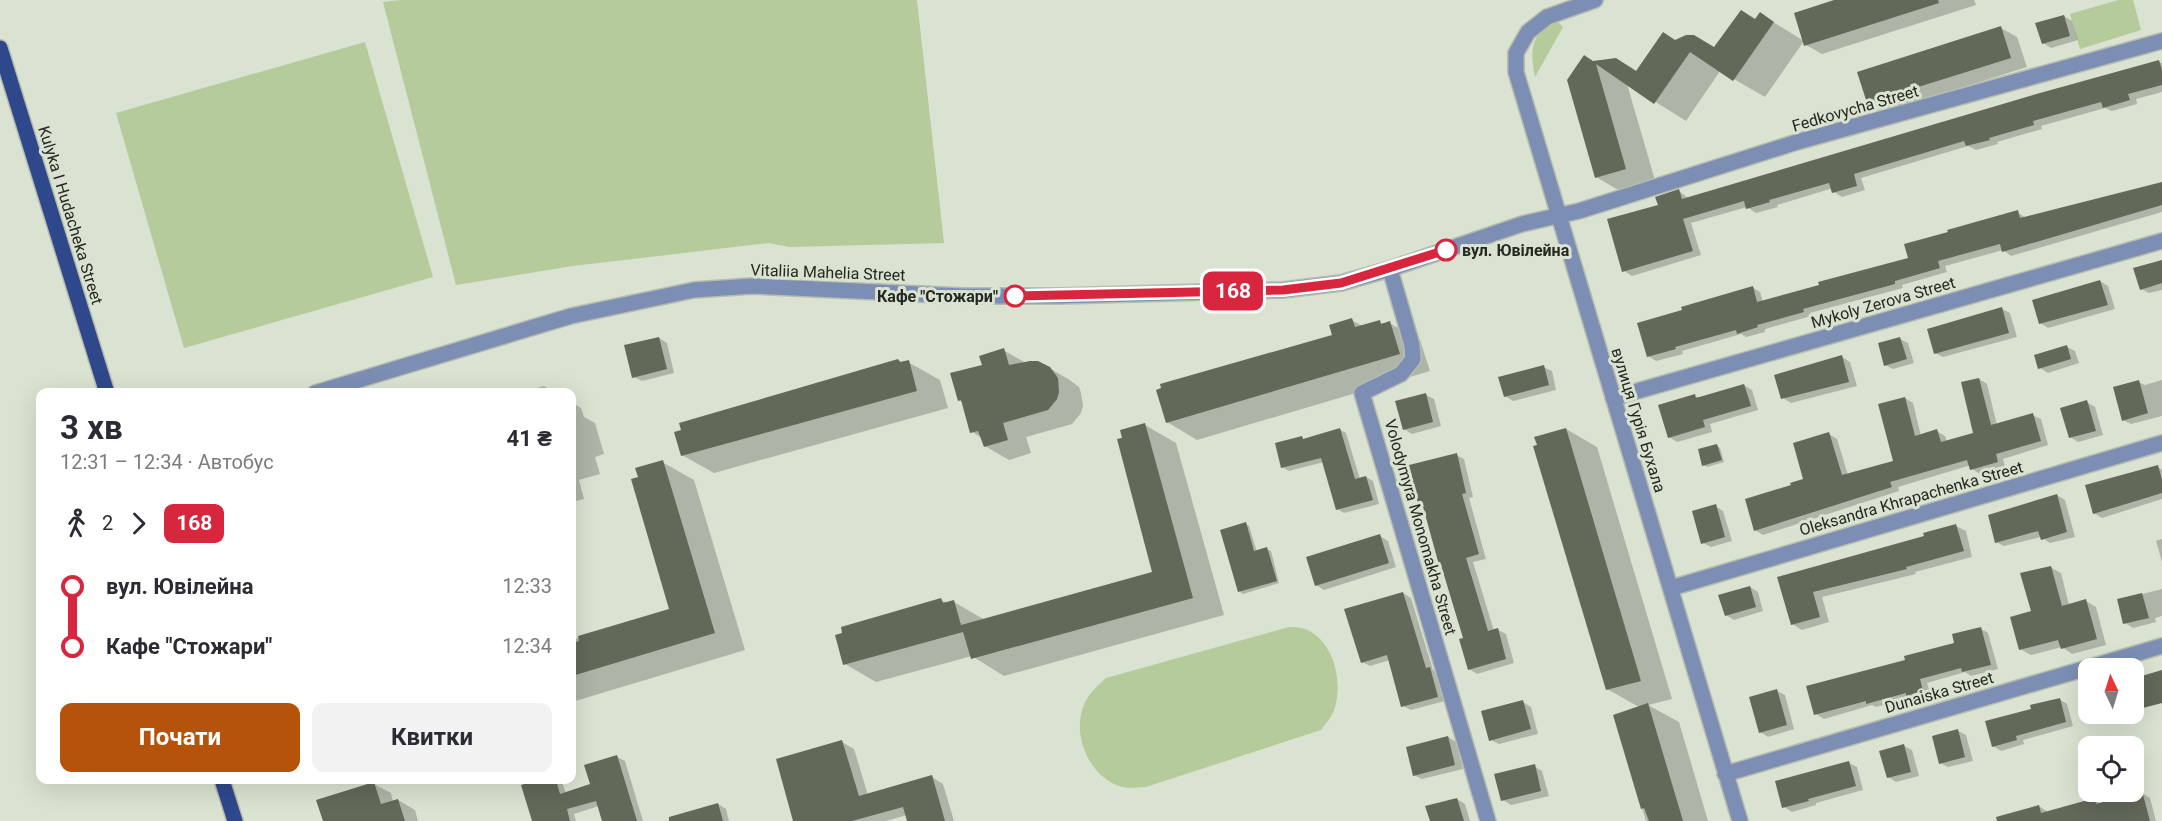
<!DOCTYPE html>
<html lang="uk">
<head>
<meta charset="utf-8">
<style>
  :root { --surface:#fff; --page:#f2f2f3; --text:#2b2b33; --muted:#7c7c81; --accent:#b45309 }
  body { margin:0; font-family:Roboto,sans-serif; background:var(--page); color:var(--text); height:100vh; display:flex; flex-direction:column; font-size:22px; white-space:nowrap }
  * { box-sizing:border-box; margin:0 }
  p { font-size:20px; color:var(--muted) }
  .icon { flex:none; width:33px; height:33px; fill:none; stroke:currentColor; stroke-width:2; stroke-linecap:round; stroke-linejoin:round }
  .map { position:relative; flex:1; overflow:hidden }
  .details { position:absolute; left:36px; top:388px; width:540px; height:396px; display:flex; flex-direction:column; background:var(--surface); border-radius:12px; box-shadow:0 6px 24px #0002 }
  .details>* { flex:none }
  .badge { padding:0 12px; border-radius:9px; font-size:21px; line-height:39px }
  .needle { width:39px; rotate:356deg }
  .buttons { position:absolute; left:2078px; top:658px; display:grid; gap:12px }
  .buttons a { display:grid; place-items:center; width:66px; height:66px; border-radius:12px; background:var(--surface); box-shadow:0 6px 24px #0002; font-size:30px }
  .map>.badge { position:absolute; translate:-50% -50%; box-shadow:0 0 0 3px #fff }
  .legs { display:flex; align-items:center; gap:9px; height:66px; padding:0 24px; font-size:20px }
  .legs p { margin-inline-start:auto }
  .summary { display:flex; align-items:center; justify-content:space-between; height:102px; padding:0 24px }
  h1 { font-size:33px; font-weight:700; line-height:45px }
  .button { display:flex; gap:12px; margin-top:auto; padding:12px 24px }
  .button a { flex:1; height:69px; border-radius:12px; background:var(--accent); color:#fff; font-size:24px; font-weight:700; line-height:69px; text-align:center }
  .button a+a { background:var(--page); color:var(--text) }
  ul { padding:0 24px; list-style:none }
  li { display:flex; align-items:center; gap:21px; height:60px; font-size:22px }
  li i { display:grid; place-items:center; width:9px; height:100%; margin:0 8px; background:currentColor }
  li i::after { content:''; width:15px; height:15px; margin:-8px; border:4px solid; border-radius:50%; background:var(--surface) }
  li p { margin-inline-start:auto }
  li:first-child i { background:linear-gradient(#0000 50%,currentColor 0) }
  li:last-child i { background:linear-gradient(currentColor 50%,#0000 0) }
  .map>svg:first-child { display:block }
  .green { fill:#b6cb9b }
  .shadow { fill:#0003 }
  .building { fill:#626959 }
  .lines { fill:none; stroke-linecap:round; stroke-linejoin:round }
  .minor-casing { stroke:#b6bdae; stroke-width:18 }
  .major-casing { stroke:#b6bdae; stroke-width:18 }
  .minor { stroke:#7c8eb4; stroke-width:15 }
  .major { stroke:#2e488b; stroke-width:15 }
  .line-1-casing { stroke:#fff; stroke-width:14 }
  .line-1 { stroke:#d7263d; stroke-width:9 }
  .stop-1-dot { fill:#fff; stroke:#d7263d; stroke-width:3 }
  .labels { text-anchor:middle; stroke-width:6; stroke-linejoin:round; paint-order:stroke }
  .street-label { font-size:16px; fill:#252821; stroke:#dae2d1 }
  .stop-label { font-size:16px; font-weight:bold; fill:#252821; stroke:#dae2d1; text-anchor:start }
</style>
</head>
<body>
<div class="map">
<svg width="2162" height="821" viewBox="0 0 2162 821">
  <rect width="100%" height="100%" fill="#dae2d1"/>
  <path class="green" d="M400,0h517l27,243 -155,4 -20,-4 -196,23 -117,19 -73,-283z
    M2118,0h15l8,30 -61,19 -10,-35z
    M1557,21l6,6 -28,50c-5,-25 -5,-45 22,-56z
    M365,42l68,235 -249,71 -68,-235z
    M1289,627c4,0 9,0 13,1 31,9 41,52 33,79 -2,9 -9,16 -14,23l-175,57c-11,1 -22,2 -32,-3 -29,-14 -44,-57 -27,-85 4,-8 12,-14 19,-21z"/>
  <path class="shadow" d="M1840,0h134l2,5 -154,49 -16,-9z
    M1760,14l44,27 -39,56 -45,-26 -34,50 -59,-37 30,103 -30,8 -31,-18 -2,-115 22,-3 21,12 40,-30 38,8 41,-29z
    M2064,16l8,5 6,19 -27,8 -8,-5z
    M2001,28l16,9 10,30 -142,45 -17,-10z
    M2159,62l3,1v29l-26,7 1,5 -25,7 -7,-3 -64,18 1,3 -45,13 1,2 -22,6 -8,-4 -107,32 4,12 -23,7 -8,-5 -1,-4 -56,17 1,2 -22,6 -9,-6 -56,16 10,32 -69,21 -8,-5 36,-65 19,-15 9,7z
    M2162,183v29l-151,44 -8,-6 -58,16 2,6 -45,13 1,3 -93,25 1,3 -46,13v3l-19,5 -5,-3 -59,17 1,3 -27,7 -8,-5 104,-69 8,5 3,10 147,-43 107,-47 9,6z
    M2162,261v29l-13,3 -8,-4z
    M2100,281l8,5 7,23 -67,19 -8,-5z
    M2002,309l8,4 7,24 -74,20 -8,-4z
    M1351,320l12,6 16,-4 5,2 5,-1 31,17 10,31 -233,69 -30,-18 -4,-33 171,-53z
    M659,338l8,5 7,30 -32,8 -8,-4z
    M1900,339l8,4 6,20 -21,6 -8,-4z
    M2067,347l8,4 4,12 -31,10 -8,-5z
    M1003,350l23,13 18,2 24,14 11,8 2,6 2,13 -2,7 -9,11 -46,13 5,16 -22,7 -24,-14 -3,-8 -10,-6 -9,-29 -4,-3 24,-34z
    M1842,357l8,5 7,24 -66,17 -8,-5z
    M898,360l5,3 5,-1 32,18 8,28 -234,65 -32,-18z
    M1543,367l9,4 4,19 -43,11 -8,-5z
    M1979,379l8,5 10,41 35,-10 9,4 7,26 -45,14 2,7 -25,8 -8,-5 -1,-4 -73,22 1,4 -136,44 -8,-5 50,-50 24,-46 8,5 11,36 47,-13 10,-64 8,5 8,33 16,-5 8,5 2,6 28,-8z
    M2162,380v36l-31,8 -8,-4 15,-38 7,3z
    M1744,385l8,5 6,20 -48,14 2,8 -35,10 -8,-5 26,-41 5,2z
    M544,386l12,7h-36z
    M1426,395l8,4 7,27 -29,8 -8,-5z
    M572,402l9,6 3,9 11,6 9,31 -9,3 5,17 -21,6 5,19 -12,3z
    M2087,402l8,5 8,28 -25,7 -8,-5z
    M1145,425l31,18 48,172 -220,61 -32,-20 -96,26 -31,-18 96,-64 6,3 7,-1 31,18 169,-47z
    M1339,429l7,4 14,46 6,-2 7,4 6,23 -35,9 -7,-4 -13,-47 -35,9 -7,-4 20,-29 3,2z
    M1566,429l31,18 75,252 -24,6 31,17 29,99h-62l-32,-105 25,-9 -32,-18z
    M1717,446l3,2 4,14 -17,5 -4,-2z
    M1456,455l8,4 9,38 -4,1 17,61 -13,3 21,69 4,-1 8,4 8,29 -37,11 -8,-5 -4,-30 -42,-134 -3,-2z
    M662,462l32,18 51,170 -173,52v-62l99,-30 -31,-132z
    M2158,467l4,3v29l-60,19 -8,-5z
    M2057,495l8,5 10,37 -25,6 -9,-6 -37,9 -8,-4z
    M1715,506l8,5 9,30 -21,6 -8,-4z
    M1246,524l3,2 8,26 10,-3 4,2 8,32 -36,11 -4,-3z
    M1956,526l10,5 6,26 -57,15 1,2 -94,23 7,25 -27,8 -10,-6 -13,-46 147,-41z
    M1380,536l8,5 8,26 -72,23 -8,-5z
    M2162,539v23l-6,-21z
    M2050,567l11,6 8,32 17,-4 10,6 10,38 -34,9 -10,-7 -31,8 -11,-6z
    M1750,587l8,5 5,19 -29,9 -8,-5z
    M2162,589v27l-7,2 1,4 -23,6 -8,-5 -6,-23z
    M1403,593l8,5 22,72 4,3 8,28 -34,9 -8,-4 -13,-46 -20,6 -8,-4z
    M1980,628l8,5 10,36 -27,7 -6,-4 -38,11 4,12 -15,4 -3,-1 -37,9 -4,-2 -48,14 -8,-5 140,-70z
    M2162,671v26l-29,8v-26z
    M1777,691l8,4 9,34 -26,8 -8,-5z
    M2059,699l8,5 6,22 -50,14 1,4 -23,7 -8,-5 40,-36z
    M1523,702l8,5 7,27 -39,10 -8,-4z
    M2102,714h26l1,4 -18,5 -8,-5z
    M1958,731l8,4 7,26 -25,6 -8,-4z
    M1448,737l8,5 7,27 -41,10 -8,-4z
    M842,742l12,7 14,46 64,-18 11,7 11,37h-46l-1,-6 -21,6h-91z
    M1904,746l8,4 7,26 -23,6 -8,-5z
    M617,757l8,4 18,60h-40l-4,-15 -25,8 2,7h-42l8,-41h19l5,13 26,-8z
    M1849,763l8,4 6,23 -47,13v2l-24,7 -8,-5z
    M1534,766l8,5 7,25 -38,9 -8,-5z
    M374,784l17,9 2,9 5,-2 17,10 3,11h-94z
    M2142,793l8,5 6,23h-144l27,-15 9,6 46,-12 7,4z
    M1457,799l8,5 5,17h-39z
    M718,804l8,5 3,12h-42z"/>
  <path class="building" d="M1834,0h104l1,3 -135,43 -10,-33z
    M1741,10l14,9 5,-7 14,10 -41,59 -43,-29 -36,52 -58,-40 30,105 -31,9 -28,-98 17,-25 9,6 23,-3 20,13 27,-39 12,8 11,-5h8l20,12z
    M2064,15l6,21 -28,8 -7,-21z
    M2001,26l10,32 -144,45 -10,-31z
    M2159,60l3,10v15l-34,9 2,6 -27,8 -2,-6 -68,19 1,4 -45,13 1,2 -24,6 -2,-5 -110,33 3,12 -25,7 -3,-10 -60,17 1,2 -24,7 -2,-8 -61,18 10,32 -71,21 -15,-53 51,-14 -3,-8 24,-8 3,10 358,-106z
    M2162,182v23l-160,47 -2,-8 -62,17 2,7 -45,13v3l-92,25 1,3 -47,13 1,2 -21,7 -1,-4 -61,17 1,2 -29,8 -10,-34 45,-13 -1,-3 72,-21 4,16 62,-17 -1,-3 90,-24 -4,-14 44,-12 -1,-2 71,-20 2,8z
    M2162,260v23l-22,7 -7,-22z
    M2100,280l8,25 -69,19 -7,-24z
    M2002,307l7,26 -75,21 -7,-25z
    M1352,318l3,9 25,-7 1,4 9,-3 10,33 -234,69 -10,-33 5,-2 -1,-4 172,-49 -3,-10z
    M659,337l8,32 -35,9 -8,-33z
    M1900,337l7,22 -23,7 -6,-23z
    M2067,345l4,14 -33,10 -4,-14z
    M1004,348l5,17 21,-4h8l12,6 8,11 1,14 -2,7 -9,11 -45,13 5,17 -24,7 -6,-16 -8,2 -9,-33 -3,1 -8,-28 32,-8 -3,-9z
    M1842,355l7,27 -68,17 -7,-24z
    M898,359l2,3 9,-2 8,31 -236,65 -7,-24 7,-2 -2,-7z
    M1544,365l5,20 -45,12 -6,-20z
    M1979,378l12,47 42,-12 8,28 -45,13 2,8 -28,8 -3,-10 -77,22 2,5 -138,44 -9,-32 46,-14 -1,-2 13,-4 -10,-36 36,-11 13,43 51,-14 -15,-57 27,-7 10,39 22,-7 4,13 32,-9 -12,-51z
    M2139,380l9,33 -26,8 -9,-34z
    M1744,384l7,22 -48,14 2,7 -37,11 -10,-33 37,-11 1,4z
    M1426,393l7,29 -30,8 -8,-29z
    M2087,400l9,31 -27,7 -9,-30z
    M1145,423l48,175 -222,61 -10,-34 191,-53 -35,-133 5,-1 -2,-8z
    M1340,428l15,51 11,-3 7,24 -37,10 -15,-52 -40,10 -6,-25 27,-7 1,3z
    M1566,428l75,253 -35,9 -73,-244 4,-1 -3,-8z
    M1717,444l5,16 -20,6 -4,-17z
    M1457,453l9,40 -4,1 17,60 -13,4 22,73 10,-3 8,31 -38,11 -9,-31 4,-1 -22,-73h-2l-17,-62 -4,1 -9,-39z
    M663,460l52,173 -143,43v-33l7,-2 -1,-5 91,-27 -38,-130 7,-2 -3,-9z
    M2158,465l4,15v13l-69,21 -8,-29z
    M2057,494l10,38 -26,8 -3,-9 -43,12 -7,-28z
    M1716,504l9,33 -24,7 -9,-33z
    M1246,522l8,29 13,-4 10,34 -39,11 -18,-62z
    M1956,524l8,27 -58,16 1,2 -94,23 7,25 -29,8 -14,-48 147,-41 -1,-3z
    M1380,534l9,29 -74,23 -9,-29z
    M2051,566l11,40 24,-7 11,40 -36,10 -3,-9 -39,10 -9,-33 21,-6 -11,-38z
    M1750,586l6,21 -31,9 -7,-21z
    M1403,592l23,76 4,-1 8,30 -37,10 -14,-52 -26,8 -17,-54z
    M2142,593l7,25 -26,6 -6,-25z
    M941,598l2,5 11,-3 9,32 -120,33 -8,-30 7,-2 -1,-6z
    M1981,627l10,38 -29,7 -1,-4 -41,11 3,12 -17,5v-3l-40,11v-3l-52,14 -8,-29 99,-26 -1,-4 50,-13 -2,-9z
    M2162,670v33l-19,5 -8,-30z
    M1777,689l10,36 -28,8 -10,-36z
    M2060,698l6,24 -50,14 1,4 -25,7 -7,-26 46,-12 -1,-4z
    M1523,700l8,29 -42,12 -8,-30z
    M1648,703l35,118h-34l-5,-13 -3,1 -28,-94z
    M1958,729l7,28 -26,7 -7,-28z
    M1448,736l7,29 -42,11 -7,-29z
    M842,740l17,56 73,-21 13,46h-38l-4,-14 -51,14h-59l-17,-62z
    M1904,744l7,28 -24,6 -8,-27z
    M617,755l20,66h-35l-6,-20 -29,8 3,12h-38l-11,-36 16,-5h19l4,14 30,-10 -6,-19z
    M1849,761l7,25 -48,13 1,2 -27,7 -7,-27z
    M1535,764l6,27 -40,10 -7,-27z
    M374,782l7,22 17,-5 7,22h-82l-7,-21z
    M2142,791l8,30h-153l-1,-4 43,-12 2,8 54,-15 1,6z
    M1457,798l7,23h-34l-5,-15z
    M718,803l5,18h-54v-4z"/>
  <g class="lines">
    <g class="minor-casing">
      <path id="minor" d="M1595,0l-48,17 -19,15 -12,21v19l224,749
        M1390,269l22,76 1,14 -12,15 -39,19 126,428
        M315,393l256,-77 123,-26 58,-4 211,10h95l225,-6 58,-7 49,-14 132,-45 57,-13 218,-69 365,-101
        M1613,398l549,-157
        M1671,588l491,-145
        M1725,774l437,-128"/>
    </g>
    <g class="major-casing">
      <path id="major" d="M0,48l107,345
        M222,780l13,41"/>
    </g>
    <use href="#minor" class="minor"/>
    <use href="#major" class="major"/>
  </g>
  <g class="lines">
    <g class="line-1-casing">
      <path id="line-1" d="M1015,296l268,-6 58,-7 105,-33"/>
    </g>
    <use href="#line-1" class="line-1"/>
  </g>
  <g class="stop-1-dot">
    <circle cx="1446" cy="250" r="10"/>
    <circle cx="1015" cy="296" r="10"/>
  </g>
  <g class="labels">
    <g class="street-label">
      <text transform="translate(1855 108) rotate(-16)" y="6">Fedkovycha Street</text>
      <text transform="translate(71 215) rotate(73)" y="6">Kulyka I Hudacheka Street</text>
      <text transform="translate(828 272) rotate(2)" y="6">Vitaliia Mahelia Street</text>
      <text transform="translate(1883 302) rotate(-16)" y="6">Mykoly Zerova Street</text>
      <text transform="translate(1639 420) rotate(73)" y="6">вулиця Гурія Бухала</text>
      <text transform="translate(1911 498) rotate(-16)" y="6">Oleksandra Khrapachenka Street</text>
      <text transform="translate(1421 527) rotate(74)" y="6">Volodymyra Monomakha Street</text>
      <text transform="translate(1939 692) rotate(-16)" y="6">Dunaiska Street</text>
    </g>
    <g class="stop-label">
      <text x="1462" y="256">вул. Ювілейна</text>
      <text x="998" y="302" text-anchor="end">Кафе "Стожари"</text>
    </g>
  </g>
</svg>
<div class="buttons">
<a><svg class="needle" viewBox="-14 -14 28 28"><path d="M0-13l5 13h-10z" fill="#e53935"/><path d="M0 13l5-13h-10z" fill="#7c7c81"/></svg></a>
<a><svg class="icon" aria-label="locate" viewBox="0 0 24 24"><circle cx="12" cy="12" r="6"/><path d="M12 2v4M12 18v4M2 12h4M18 12h4"/></svg></a>
</div>
<b class="badge" style="left:1233px;top:291px;background:#d7263d;color:#fff">168</b>
<section class="details">
<div class="summary"><div><h1>3 хв</h1><p>12:31 – 12:34 · Автобус</p></div><b>41 ₴</b></div>
<div class="legs"><svg class="icon" aria-label="walk" viewBox="0 0 24 24"><circle cx="13" cy="4" r="2"/><path d="M13 8l-2 6 4 7M11 14l-3 7M7 12l3-4h3l4 4"/></svg>2<svg class="icon" aria-label="forward" viewBox="0 0 24 24"><path d="M9 5l7 7-7 7"/></svg><b class="badge" style="background:#d7263d;color:#fff">168</b></div>
<ul>
<li><i style="color:#d7263d"></i><b>вул. Ювілейна</b><p>12:33</p></li>
<li><i style="color:#d7263d"></i><b>Кафе &quot;Стожари&quot;</b><p>12:34</p></li>
</ul>
<div class="button"><a>Почати</a><a>Квитки</a></div>
</section>
</div>
</body>
</html>
